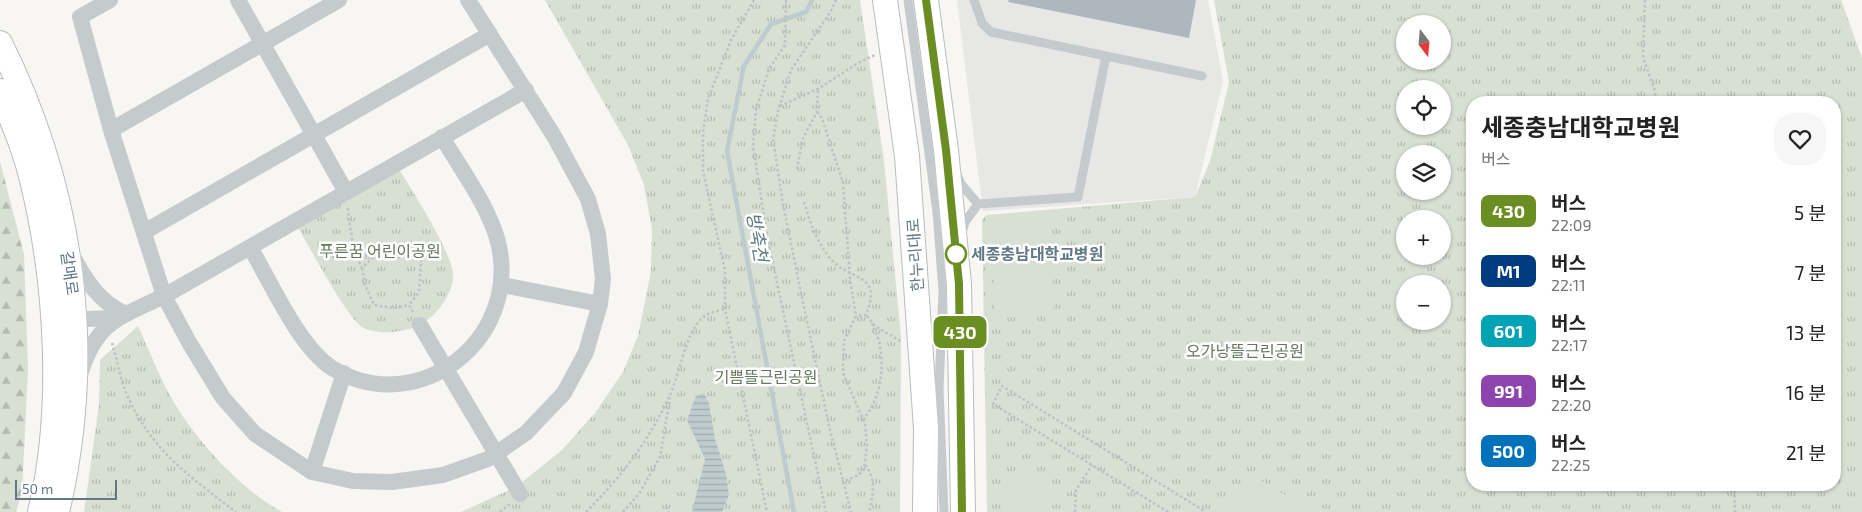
<!DOCTYPE html>
<html lang="ko">
<head>
<meta charset="utf-8">
<style>
  :root { --surface:#fff; --page:#f6f6f6; --text:#222; --muted:#767676 }
  body { margin:0; font-family:"Exo 2","Noto Sans KR",sans-serif; background:var(--page); color:var(--text); height:100vh; display:flex; flex-direction:column; font-size:19px; white-space:nowrap }
  * { box-sizing:border-box; margin:0 }
  p { font-size:16px; color:var(--muted) }
  .icon { flex:none; width:28px; height:28px; fill:none; stroke:currentColor; stroke-width:2; stroke-linecap:round; stroke-linejoin:round }
  .map { position:relative; flex:1; overflow:hidden }
  .details { position:absolute; left:1466px; top:96px; width:375px; height:395px; display:flex; flex-direction:column; background:var(--surface); border-radius:20px; box-shadow:0 1px 4px #0004 }
  .details>* { flex:none }
  .badge { padding:0 10px; border-radius:8px; font-size:18px; line-height:32px }
  .needle { width:32px; rotate:164deg }
  .buttons { position:absolute; left:1396px; top:15px; display:grid; gap:10px }
  .buttons a { display:grid; place-items:center; width:55px; height:55px; border-radius:50%; background:var(--surface); box-shadow:0 1px 4px #0004; font-size:25px }
  .scale { position:absolute; left:15px; bottom:12px; width:102px; box-sizing:border-box; padding-left:5px; border:2px solid #627887; border-top:0; font-size:14px; line-height:18px; white-space:nowrap; color:#627887; -webkit-text-stroke:4px #fff; paint-order:stroke }
  .map>.badge { position:absolute; translate:-50% -50%; box-shadow:0 0 0 2px #fff }
  .round { display:grid; place-items:center; flex:none; width:52px; height:52px; border-radius:20px; background:var(--page) }
  .headline { display:flex; align-items:center; justify-content:space-between; height:85px; padding:0 15px }
  h1 { font-size:24px; font-weight:700; line-height:38px }
  ul { padding:0; list-style:none }
  li { display:flex; align-items:center; gap:15px; height:60px; padding:0 15px }
  li div { flex:1 }
  li b { display:block; font-size:19px }
  li em { font-style:normal }
  li .badge { min-width:55px; font-weight:700; text-align:center }
  .map>svg:first-child { display:block }
  .built { fill:#e7e8e6 }
  .forest { fill:url(#forest-firs) }
  .park { fill:url(#park-tufts); fill-rule:evenodd }
  .pitch { fill:#d8dfd3 }
  .water { fill:url(#water-rules) }
  .lines { fill:none; stroke-linecap:round; stroke-linejoin:round }
  .stream { stroke:#beccd0; stroke-width:4.5 }
  .building { fill:#aeb7bd }
  .secondary-casing { stroke:#b7bdc1; stroke-width:26 }
  .path { stroke:#bec1c3; stroke-width:2.5; stroke-dasharray:2.5 2.5; stroke-linecap:butt }
  .lane { stroke:#c5cacd; stroke-width:9 }
  .street { stroke:#c5cacd; stroke-width:16 }
  .secondary { stroke:#fff; stroke-width:24 }
  .line-casing { stroke:#fff; stroke-width:11 }
  .line { stroke:#6b8e23; stroke-width:8 }
  .stop-dot { fill:#fff; stroke:#6b8e23; stroke-width:2.5 }
  .labels { text-anchor:middle; stroke-width:5; stroke-linejoin:round; paint-order:stroke }
  .park-label { font-size:16px; fill:#65785e; stroke:#fff }
  .stop-label { font-size:16px; font-weight:bold; fill:#627887; stroke:#fff; text-anchor:start }
  .street-label { font-size:16px; fill:#627887; stroke:#fff }
  .water-label { font-size:18px; font-style:italic; fill:#5e7b83; stroke:#fff }
</style>
</head>
<body>
<div class="map">
<svg width="1862" height="512" viewBox="0 0 1862 512">
  <defs>
    <pattern id="forest-firs" width="22" height="20" patternUnits="userSpaceOnUse" patternTransform="scale(1.25)"><rect width="22" height="20" fill="#d8dfd3"/><path d="M5 1l3.5 6h-7zM16 11l3.5 6h-7z" fill="#b3bab1"/></pattern>
    <pattern id="park-tufts" width="24" height="20" patternUnits="userSpaceOnUse" patternTransform="scale(1.25)"><rect width="24" height="20" fill="#d8dfd3"/><path d="M3 7l-1-3M5 7V3M7 7l1-3M15 17l-1-3M17 17v-4M19 17l1-3" fill="none" stroke="#b3bab1"/></pattern>
    <pattern id="water-rules" width="6" height="5" patternUnits="userSpaceOnUse" patternTransform="scale(1.25)"><rect width="6" height="5" fill="#beccd0"/><path d="M0 2.5h6" fill="none" stroke="#9eaaae"/></pattern>
  </defs>
  <rect width="100%" height="100%" fill="#f7f6f2"/>
  <path class="built" d="M957,0h251l15,81 -28,116 -212,14z"/>
  <path class="forest" d="M0,161l24,94 4,115 -6,122 -6,20h-16z"/>
  <path class="park" d="M545,0h315l24,161 17,176 -1,175h-439l55,-25 46,-37 33,-37 28,-41 15,-36 13,-65 1,-42 -8,-44 -16,-40z
    M1214,0h627l21,58v454h-875l-5,-293 5,-4 208,-18 15,-36 19,-79zM1405,24h37v37h-37zM1405,89h37v37h-37zM1472,102h363v383h-363zM1405,154h37v37h-37zM1405,219h37v37h-37zM1405,284h37v37h-37z
    M396,164c14,24 56,87 57,111 0,20 -18,43 -35,51 -15,6 -40,10 -56,1 -15,-9 -56,-86 -67,-105z
    M138,326c10,21 18,43 29,64 23,44 71,98 115,122h-198l15,-107 1,-45z"/>
  <path class="pitch" d="M1050,213l4,102 -59,3 -4,-102z
    M1032,470l13,6 6,14 1,22h-46v-27l10,-11z
    M1249,473l62,38 -1,1h-78l-5,-3z"/>
  <path class="water" d="M704,393l5,11 6,35 11,35 3,21 -7,17h-30l13,-53 -18,-39 9,-24z"/>
  <g class="lines">
    <path class="stream" d="M794,512l-67,-361 17,-85 27,-42 35,-12 6,-12"/>
  </g>
  <path class="building" d="M1009,0h187l-7,38 -181,-36z"/>
  <g class="lines">
    <g class="secondary-casing">
      <path id="secondary" d="M885,0l22,156 19,272 -1,84
        M926,0l20,150 13,134 4,228
        M0,43c73,147 95,308 57,469
        M0,91c12,29 25,59 32,89 25,102 33,230 8,332"/>
    </g>
    <path class="path" d="M754,0l-23,40 -23,59 -5,33v39l22,100v38l42,203
      M786,0l-1,45 -16,24 -13,41 -3,36 14,90 59,276
      M836,0l-5,11 -40,59 -13,41 -5,28 10,65 17,84 29,138 22,86
      M1645,0l-2,57 12,34 1,11
      M780,106l38,-17 40,-26 17,-8
      M817,112l5,6 21,65 7,96 6,37 -12,25 -1,32 22,51 2,22 -3,22 -5,7 -17,7
      M797,169l6,-31 14,-26 1,-23
      M804,202c6,20 12,38 25,55 19,25 55,14 37,58l-10,1
      M348,208c2,21 4,40 14,60 15,-15 28,-27 50,-22l9,15 -2,31 -10,13 4,7
      M362,268l3,17 9,20 20,3 15,-3
      M867,316l8,10 27,16
      M112,343c5,17 8,36 15,52 25,56 62,81 109,117
      M863,420c18,-22 22,-51 16,-79 -2,-7 -6,-12 -7,-19
      M865,465c12,15 8,30 4,47
      M1734,485l1,27
      M666,507l3,5
      M500,512l10,-8
      M586,512c34,-34 63,-71 83,-115 11,-22 15,-60 32,-78 7,-7 16,-8 24,-10
      M623,512l16,-18 21,-37 10,-59
      M1075,512l1,-22 16,-25
      M1168,512l-175,-108 9,-18 204,126"/>
    <path class="lane" d="M908,0l29,212 6,79 -4,98 5,123
      M974,0l8,23 9,9 211,44
      M957,174l4,10 17,20 -13,18 -3,12
      M978,204l100,-7 28,-141"/>
    <path class="street" d="M110,0l-30,17 31,113 53,166 26,48 33,54 32,36 57,38 41,9 39,1 51,-7 45,-16 38,-26 38,-40 22,-41 14,-48 3,-25 -5,-45 -10,-35 -34,-63 -86,-136
      M238,0l108,192
      M111,130l228,-130
      M144,232l346,-198
      M250,247c20,34 49,100 82,121 80,49 178,-19 169,-109 -3,-41 -38,-86 -59,-122
      M72,255c13,24 28,49 55,59
      M502,285l98,19
      M64,320l48,-2 8,-2
      M420,325l100,169
      M80,375c16,-53 38,-57 84,-79l362,-206
      M312,472l32,-99"/>
    <use href="#secondary" class="secondary"/>
  </g>
  <g class="lines">
    <g class="line-casing">
      <path id="line" d="M926,0l20,150 13,134 3,228"/>
    </g>
    <use href="#line" class="line"/>
  </g>
  <circle class="stop-dot" cx="956" cy="254" r="10"/>
  <g class="labels">
    <g class="park-label">
      <text x="380" y="257">푸른꿈 어린이공원</text>
      <text x="1245" y="357">오가낭뜰근린공원</text>
      <text x="766" y="383">기쁨뜰근린공원</text>
    </g>
    <g class="stop-label">
      <text x="971" y="260">세종충남대학교병원</text>
    </g>
    <g class="street-label">
      <text transform="translate(915 255) rotate(-94)" y="6">한누리대로</text>
      <text transform="translate(70 273) rotate(82)" y="6">갈매로</text>
    </g>
    <g class="water-label">
      <text transform="translate(757 237) rotate(80)" y="6">방축천</text>
    </g>
  </g>
</svg>
<div class="buttons">
<a><svg class="needle" viewBox="-14 -14 28 28"><path d="M0-13l5 13h-10z" fill="#e53935"/><path d="M0 13l5-13h-10z" fill="#767676"/></svg></a>
<a><svg class="icon" aria-label="locate" viewBox="0 0 24 24"><circle cx="12" cy="12" r="6"/><path d="M12 2v4M12 18v4M2 12h4M18 12h4"/></svg></a>
<a><svg class="icon" aria-label="layers" viewBox="0 0 24 24"><path d="M12 4l9 5-9 5-9-5zM3 14l9 5 9-5"/></svg></a>
<a>+</a>
<a>−</a>
</div>
<div class="scale">50 m</div>
<b class="badge" style="left:960px;top:332px;background:#6b8e23;color:#fff">430</b>
<section class="details">
<div class="headline"><div><h1>세종충남대학교병원</h1><p>버스</p></div><a class="round"><svg class="icon" aria-label="heart" viewBox="0 0 24 24"><path d="M12 20l-8-8c-3-5 5-10 8-4 3-6 11-1 8 4z"/></svg></a></div>
<ul>
<li><span class="badge" style="background:#6b8e23;color:#fff">430</span><div><b>버스</b><p>22:09</p></div><em>5 분</em></li>
<li><span class="badge" style="background:#003b80;color:#fff">M1</span><div><b>버스</b><p>22:11</p></div><em>7 분</em></li>
<li><span class="badge" style="background:#00a3b4;color:#fff">601</span><div><b>버스</b><p>22:17</p></div><em>13 분</em></li>
<li><span class="badge" style="background:#8e44ad;color:#fff">991</span><div><b>버스</b><p>22:20</p></div><em>16 분</em></li>
<li><span class="badge" style="background:#0072bc;color:#fff">500</span><div><b>버스</b><p>22:25</p></div><em>21 분</em></li>
</ul>
</section>
</div>
</body>
</html>
